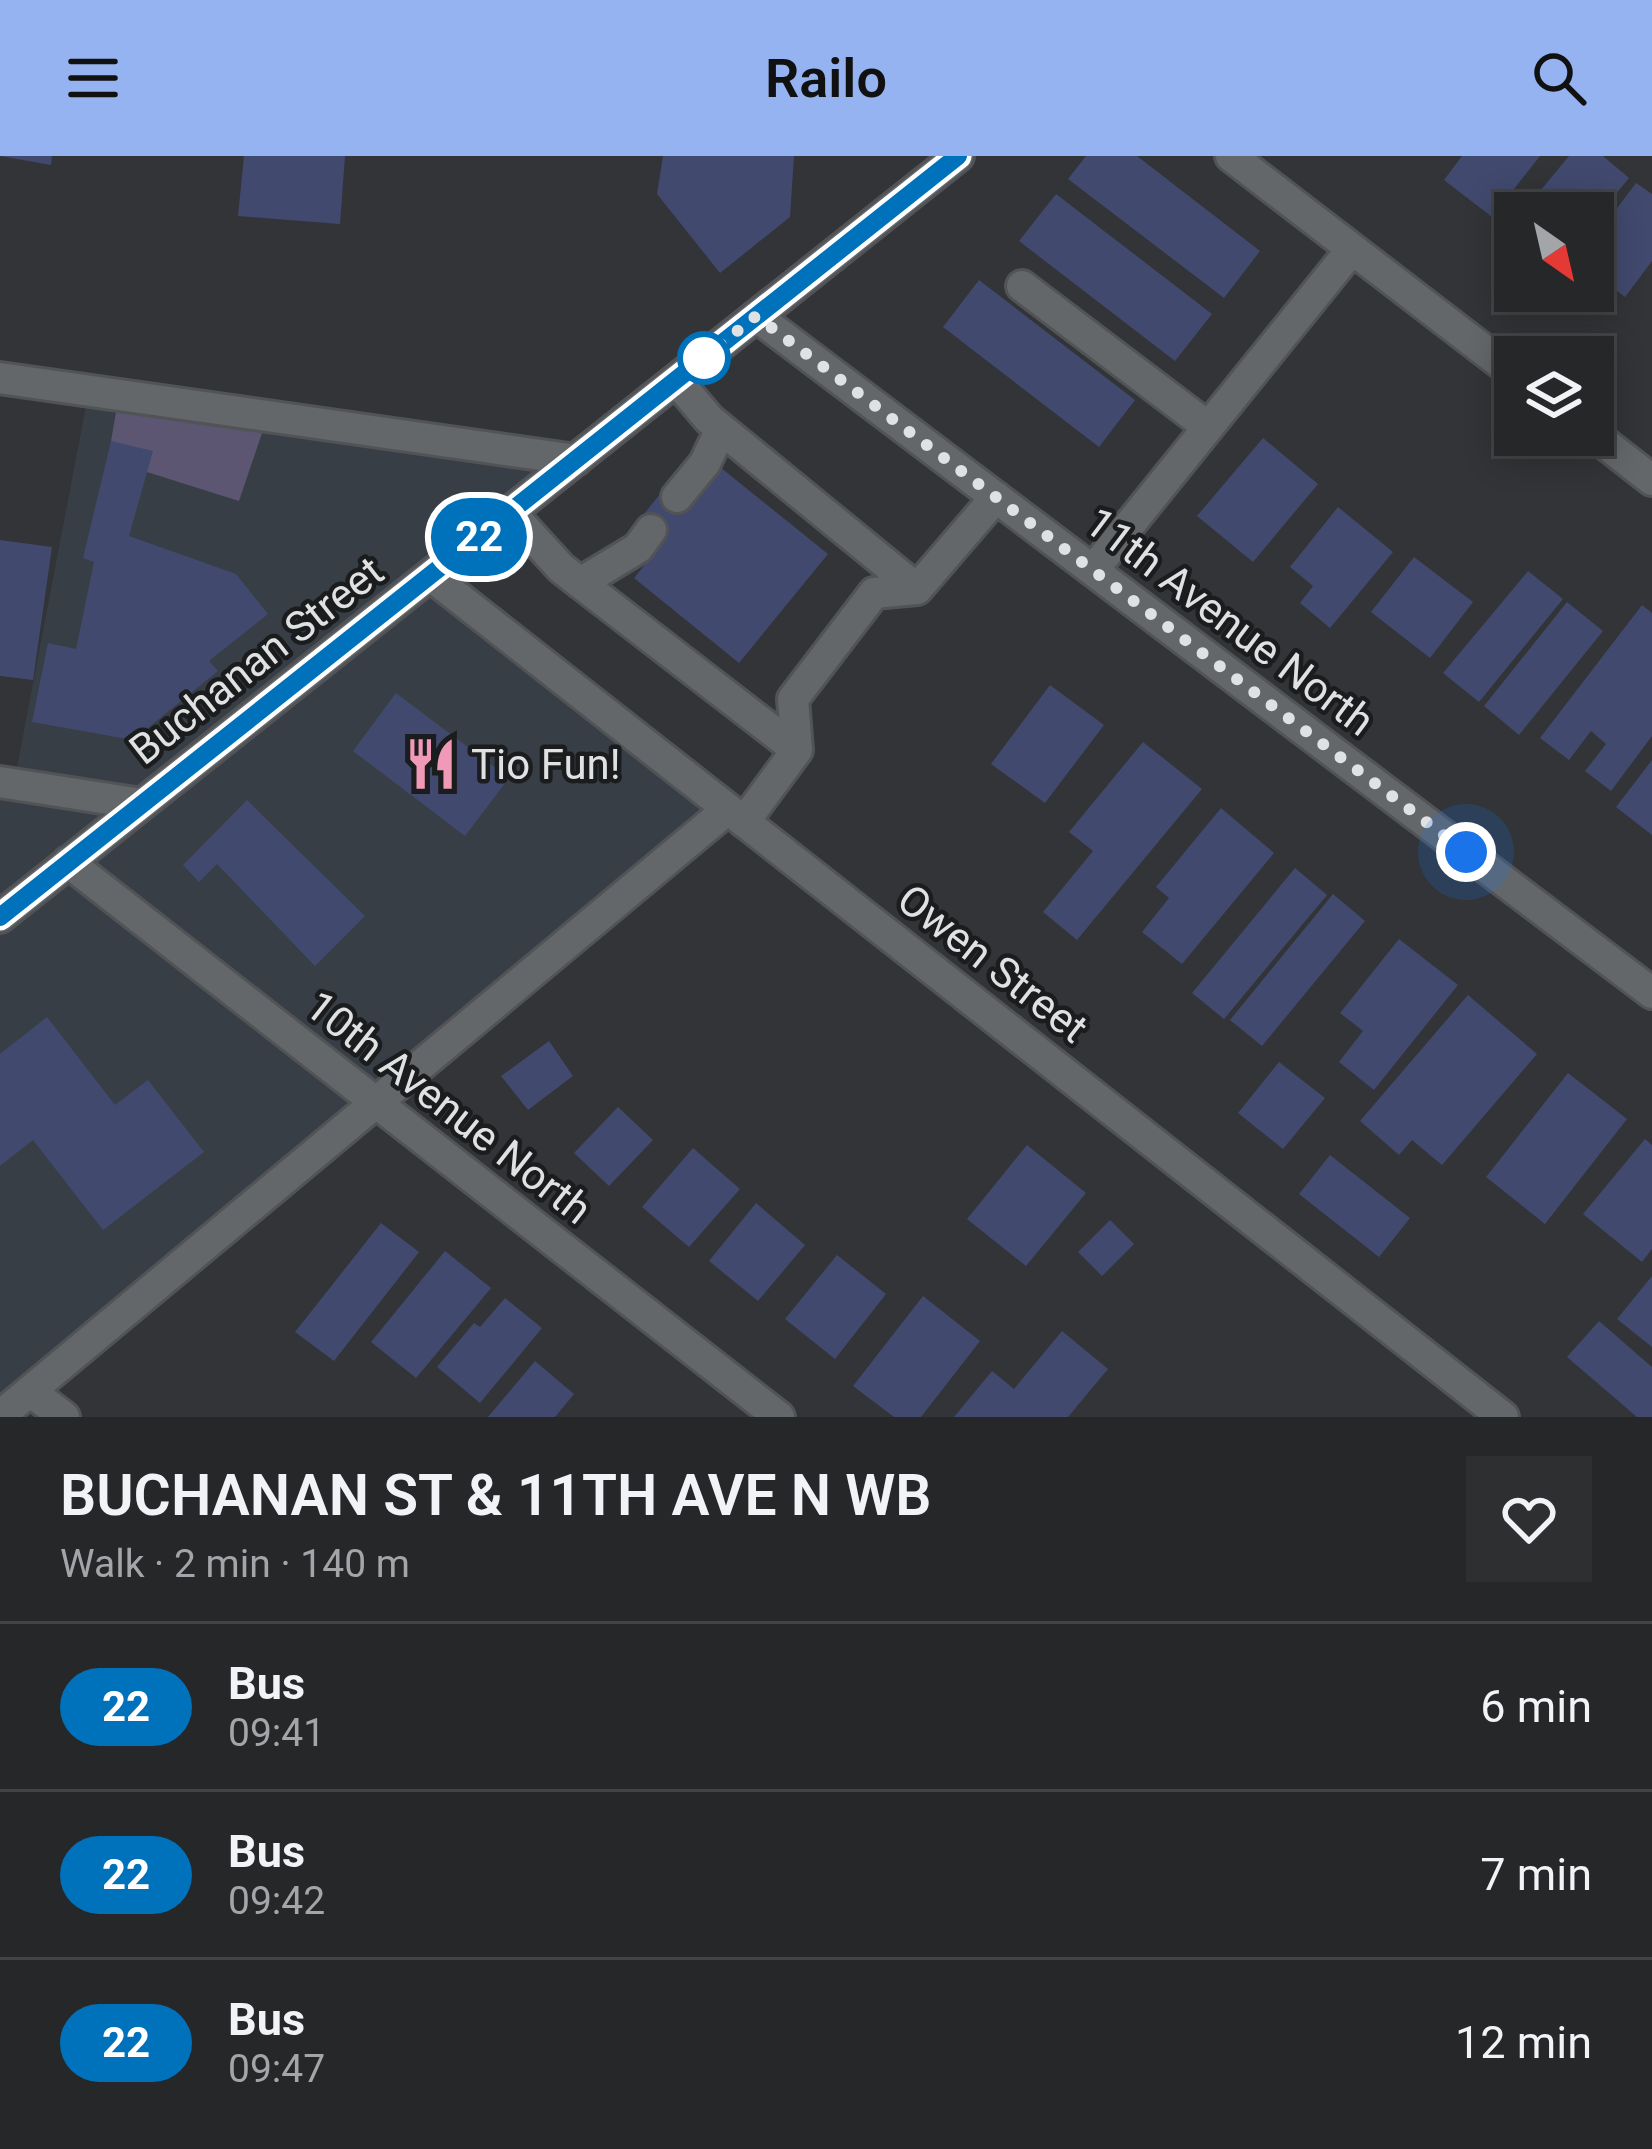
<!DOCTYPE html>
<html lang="en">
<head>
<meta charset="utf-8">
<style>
  :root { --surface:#262729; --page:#2e2f31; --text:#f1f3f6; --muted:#a4a5a8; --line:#424446; --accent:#95b2f1 }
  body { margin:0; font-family:Roboto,sans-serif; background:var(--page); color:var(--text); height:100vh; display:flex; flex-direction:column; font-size:45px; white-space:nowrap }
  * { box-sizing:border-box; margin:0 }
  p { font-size:39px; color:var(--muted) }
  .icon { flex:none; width:66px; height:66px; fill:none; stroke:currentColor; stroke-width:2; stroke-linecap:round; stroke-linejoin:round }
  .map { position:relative; height:1261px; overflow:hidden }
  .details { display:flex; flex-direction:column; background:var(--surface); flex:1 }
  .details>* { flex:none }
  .badge { padding:0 24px; border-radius:39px; font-size:42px; line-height:78px }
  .needle { width:78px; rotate:146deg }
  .controls { position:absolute; left:1494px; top:36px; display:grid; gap:24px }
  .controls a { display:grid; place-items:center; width:120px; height:120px; border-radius:0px; background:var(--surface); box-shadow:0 6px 30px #0003,0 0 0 3px var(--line); font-size:60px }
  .you { position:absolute; width:60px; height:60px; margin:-30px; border:9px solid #fff; border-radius:50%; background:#1a73e8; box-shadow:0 0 0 18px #1a73e833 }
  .map>.badge { position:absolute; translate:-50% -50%; box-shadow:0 0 0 6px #fff }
  .round { display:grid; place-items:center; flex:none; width:126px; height:126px; border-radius:0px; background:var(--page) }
  .overview { display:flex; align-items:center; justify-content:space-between; height:204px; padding:0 60px }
  h1 { font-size:57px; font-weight:600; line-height:90px }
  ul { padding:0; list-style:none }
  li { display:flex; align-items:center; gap:36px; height:168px; padding:0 60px; border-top:3px solid var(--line) }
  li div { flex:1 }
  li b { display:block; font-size:45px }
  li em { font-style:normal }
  li .badge { min-width:132px; font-weight:700; text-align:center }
  header { display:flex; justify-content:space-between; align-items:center; height:156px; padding:0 60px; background:var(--accent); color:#111; font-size:54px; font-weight:600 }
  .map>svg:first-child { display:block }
  .built { fill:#373e46 }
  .green { fill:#5c5672 }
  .building { fill:#414a6e }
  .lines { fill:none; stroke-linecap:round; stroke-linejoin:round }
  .minor-casing { stroke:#515356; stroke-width:36 }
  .minor { stroke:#64676a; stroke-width:30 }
  .line-casing { stroke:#fff; stroke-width:27 }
  .line { stroke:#0072bc; stroke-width:18 }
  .walk { stroke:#dfe1e3; stroke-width:12; stroke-dasharray:0 21.6 }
  .stop-dot { fill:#fff; stroke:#0072bc; stroke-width:6 }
  .labels { text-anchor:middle; stroke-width:9; stroke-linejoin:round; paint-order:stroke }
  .street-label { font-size:42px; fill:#dfe1e3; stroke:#1b1c1d }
  .poi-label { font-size:42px; fill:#dfe1e3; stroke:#1b1c1d; text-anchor:start }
</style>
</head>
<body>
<header><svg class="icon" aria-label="menu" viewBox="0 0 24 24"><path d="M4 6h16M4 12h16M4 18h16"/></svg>Railo<svg class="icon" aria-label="search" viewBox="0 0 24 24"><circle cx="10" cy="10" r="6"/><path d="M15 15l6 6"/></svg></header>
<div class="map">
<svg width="1652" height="1261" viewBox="0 0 1652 1261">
  <rect width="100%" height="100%" fill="#323437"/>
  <path class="built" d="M89,234l487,70 -144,115 296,234 -728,607v-634l14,1z"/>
  <path class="green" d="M117,250l145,27 -23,68 -92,-29 -36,-31z"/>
  <path class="building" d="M0,0h52l-1,9z
    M244,0h101l-5,68 -102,-8z
    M663,0h131l-4,61 -70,56 -63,-79z
    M1086,0h51l123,95 -36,47 -156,-119z
    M1462,0h78l-48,61 -48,-37z
    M1569,0h34l26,22 -36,44v-9h-71z
    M1636,27l16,11v67l-27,36 -32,-25v-32z
    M1056,38l156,120 -37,47 -156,-120z
    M979,124l156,120 -36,47 -156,-120z
    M1263,282l55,46 -65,78 -56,-46z
    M111,285l42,10 -24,85 107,38 32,40 -59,47 9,10 -85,69 -101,-18 16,-79 28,6 18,-87 -11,-4z
    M720,311l108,87 -89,109 -105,-85 30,-37 -25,-21 26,-32 24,18z
    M1338,351l55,45 -63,76 -30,-25 13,-17 -23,-19z
    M0,384l52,7 -19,133 -33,-4z
    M1414,401l59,45 -43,56 -59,-46z
    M1528,415l35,28 -84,103 -36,-29z
    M1567,446l36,29 -84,104 -35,-29z
    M1642,449l10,8v123l-41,55 -26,-20 21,-27 -15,-13 -22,29 -29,-22z
    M1050,529l54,40 -59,78 -54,-39z
    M396,537l113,85 -44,58 -112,-85z
    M1143,586l59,47 -125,151 -34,-28 50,-61 -24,-19z
    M1652,604v75l-36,-28z
    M247,644l118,116 -50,50 -98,-102 -18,18 -16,-17z
    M1221,652l53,45 -92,111 -40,-32 27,-34 -13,-11z
    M1295,712l32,27 -103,124 -32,-26z
    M1333,738l32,27 -103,125 -32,-26z
    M1399,783l59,46 -84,105 -35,-28 24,-31 -23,-18z
    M1468,839l69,59 -95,111 -30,-25 -13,15 -39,-34z
    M47,861l68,88 33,-25 56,72 -101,78 -70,-90 -33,26v-112z
    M549,885l24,35 -45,34 -27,-34z
    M1279,906l46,36 -42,51 -45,-36z
    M1568,917l59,46 -82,105 -59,-47z
    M618,951l35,33 -44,46 -35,-33z
    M1645,983l7,6v104l-10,13 -59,-48z
    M1027,989l59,48 -60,73 -59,-47z
    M693,992l47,41 -51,58 -47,-40z
    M1330,999l80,63 -31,39 -80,-63z
    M756,1047l49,42 -47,56 -49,-40z
    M1110,1064l24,24 -32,32 -24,-24z
    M381,1067l38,29 -85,109 -39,-29z
    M445,1095l46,37 -75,90 -45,-36z
    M837,1099l49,39 -51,65 -50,-40z
    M1652,1120v71l-35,-28z
    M923,1140l57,45 -59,76h-27l-41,-31z
    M505,1142l37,30 -62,75 -43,-36 37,-44 6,4z
    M1599,1165l53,46v50h-15l-70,-60z
    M1062,1175l46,38 -40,48h-114l38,-46 22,18z
    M535,1205l39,33 -19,23h-67z"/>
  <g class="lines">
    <g class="minor-casing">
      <path id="minor" d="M1231,0l284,218
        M1022,130l186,141
        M756,160l896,677
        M0,222l576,82
        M676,224l33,39 208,170
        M1593,278l59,46
        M677,341l28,-34 16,-34
        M510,356l51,56 236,182
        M1093,414l259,-321
        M431,420l1072,841
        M580,427l58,-35 13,-18
        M0,626l141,22
        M744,666l53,-72 -4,-51 81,-106 43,-4 79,-92
        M68,706l711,555
        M0,761l958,-761
        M30,1235l34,26
        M0,1260l728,-607"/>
    </g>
    <use href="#minor" class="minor"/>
  </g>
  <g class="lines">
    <g class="line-casing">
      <path id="line" d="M0,761l958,-761"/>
    </g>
    <use href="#line" class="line"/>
    <path class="walk" d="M704,202l52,-42 710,536"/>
  </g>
  <defs>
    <g id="restaurant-bare" transform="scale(4.14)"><path d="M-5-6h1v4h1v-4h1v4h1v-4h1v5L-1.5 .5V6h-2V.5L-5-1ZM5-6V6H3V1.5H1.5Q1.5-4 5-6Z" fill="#f09ab7" stroke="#1b1c1d" stroke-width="2.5" paint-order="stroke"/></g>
  </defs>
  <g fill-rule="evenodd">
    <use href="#restaurant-bare" x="431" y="608"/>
  </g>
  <circle class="stop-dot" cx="704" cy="202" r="24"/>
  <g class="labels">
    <g class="street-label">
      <text transform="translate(1230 465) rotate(37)" y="15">11th Avenue North</text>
      <text transform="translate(256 504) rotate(-38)" y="15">Buchanan Street</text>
      <text transform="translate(993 807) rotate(38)" y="15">Owen Street</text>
      <text transform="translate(449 951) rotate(38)" y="15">10th Avenue North</text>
    </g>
    <g class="poi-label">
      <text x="471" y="623">Tio Fun!</text>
    </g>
  </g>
</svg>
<div class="controls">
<a><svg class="needle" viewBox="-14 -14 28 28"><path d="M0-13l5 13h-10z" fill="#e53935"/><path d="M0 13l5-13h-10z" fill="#a4a5a8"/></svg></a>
<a><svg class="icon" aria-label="layers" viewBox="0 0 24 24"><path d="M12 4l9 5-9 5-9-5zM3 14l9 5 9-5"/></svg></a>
</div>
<div class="you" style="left:1466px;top:696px"></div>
<b class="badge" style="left:479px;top:381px;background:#0072bc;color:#fff">22</b>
</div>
<section class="details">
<div class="overview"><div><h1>BUCHANAN ST &amp; 11TH AVE N WB</h1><p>Walk · 2 min · 140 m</p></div><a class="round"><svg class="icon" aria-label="heart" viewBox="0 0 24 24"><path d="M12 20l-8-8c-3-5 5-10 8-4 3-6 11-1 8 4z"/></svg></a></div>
<ul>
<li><span class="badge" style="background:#0072bc;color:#fff">22</span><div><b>Bus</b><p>09:41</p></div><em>6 min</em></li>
<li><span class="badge" style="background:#0072bc;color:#fff">22</span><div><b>Bus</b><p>09:42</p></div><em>7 min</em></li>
<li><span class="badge" style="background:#0072bc;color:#fff">22</span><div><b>Bus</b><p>09:47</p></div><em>12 min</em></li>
</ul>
</section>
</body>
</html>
